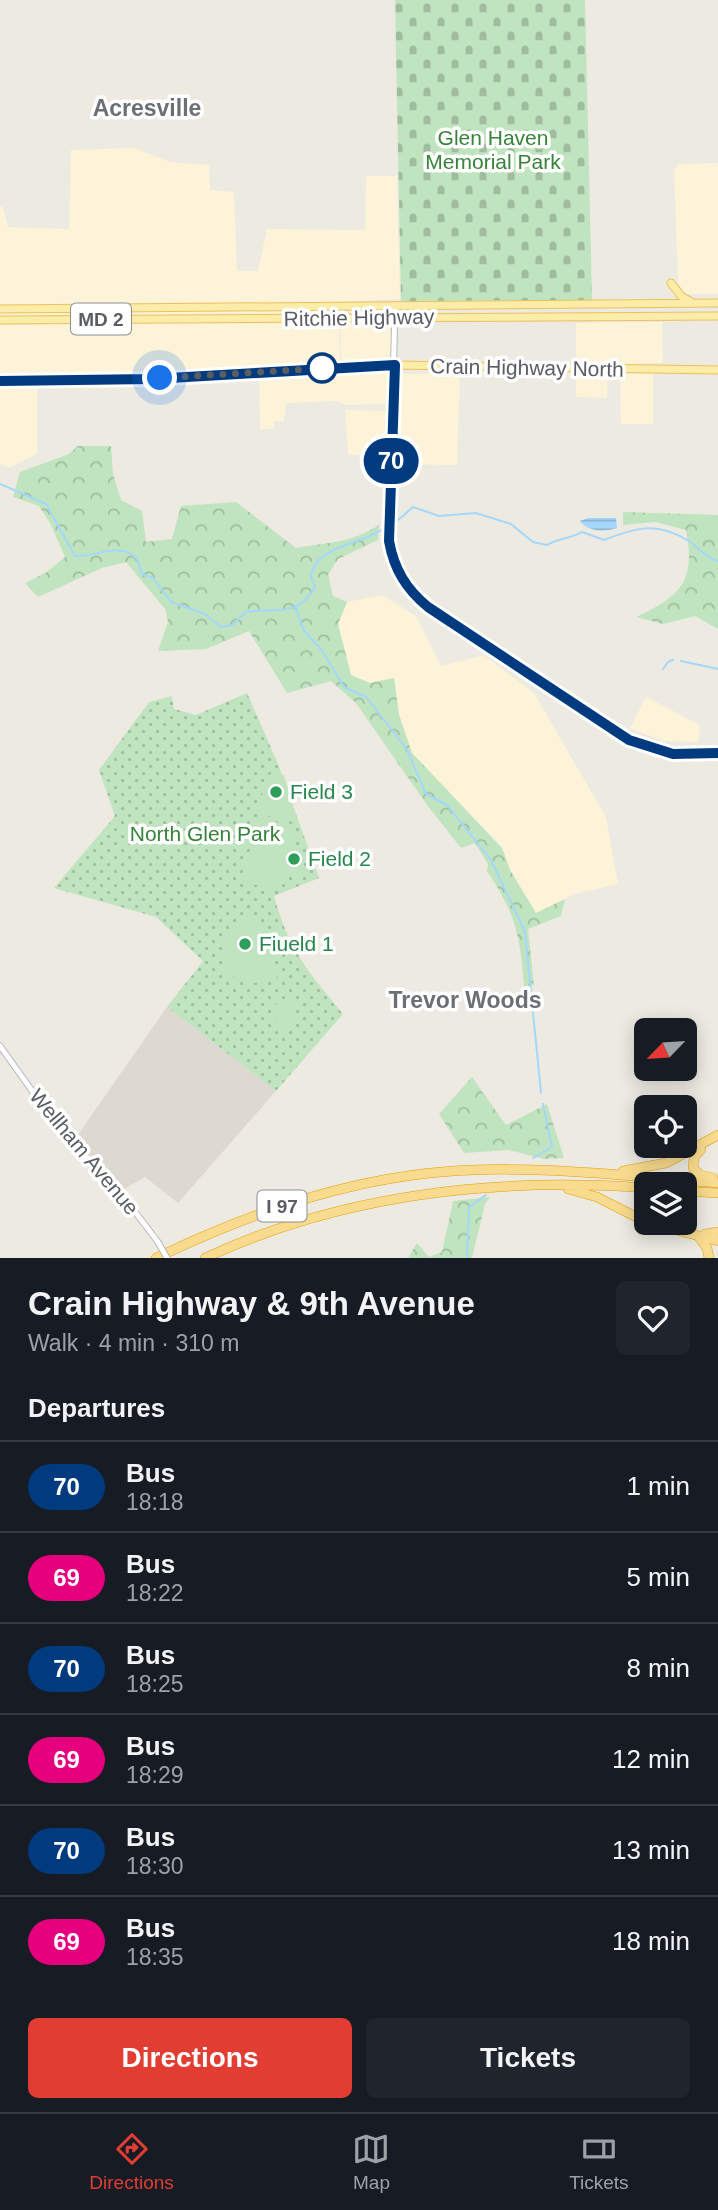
<!DOCTYPE html>
<html lang="en">
<head>
<meta charset="utf-8">
<style>
  :root { --surface:#171b24; --page:#20242c; --text:#f1f3f6; --muted:#9ea1a6; --line:#363941; --accent:#e13d33 }
  body { margin:0; font-family:Helvetica,sans-serif; background:var(--page); color:var(--text); height:100vh; display:flex; flex-direction:column; font-size:26px; white-space:nowrap }
  * { box-sizing:border-box; margin:0 }
  p { font-size:23px; color:var(--muted) }
  .icon { flex:none; width:38px; height:38px; fill:none; stroke:currentColor; stroke-width:2; stroke-linecap:round; stroke-linejoin:round }
  .map { position:relative; height:1258px; overflow:hidden }
  .side { display:flex; flex-direction:column; background:var(--surface); flex:1 }
  .side>* { flex:none }
  .badge { padding:0 14px; border-radius:23px; font-size:24px; line-height:46px }
  .needle { width:46px; rotate:245deg }
  .buttons { position:absolute; left:634px; top:1018px; display:grid; gap:14px }
  .buttons a { display:grid; place-items:center; width:63px; height:63px; border-radius:10px; background:var(--surface); box-shadow:0 4px 18px #0003; font-size:35px }
  .you { position:absolute; width:35px; height:35px; margin:-18px; border:5px solid #fff; border-radius:50%; background:#1a73e8; box-shadow:0 0 0 10px #1a73e833 }
  .map>.badge { position:absolute; translate:-50% -50%; box-shadow:0 0 0 4px #fff }
  h2 { padding:0 28px; font-size:26px; line-height:63px }
  .round { display:grid; place-items:center; flex:none; width:74px; height:74px; border-radius:10px; background:var(--page) }
  .summary { display:flex; align-items:center; justify-content:space-between; height:119px; padding:0 28px }
  h1 { font-size:33px; font-weight:800; line-height:52px }
  .action { display:flex; gap:14px; margin-top:auto; padding:14px 28px }
  .action a { flex:1; height:80px; border-radius:10px; background:var(--accent); color:#fff; font-size:28px; font-weight:800; line-height:80px; text-align:center }
  .action a+a { background:var(--page); color:var(--text) }
  ul { padding:0; list-style:none }
  li { display:flex; align-items:center; gap:21px; height:91px; padding:0 28px; border-top:2px solid var(--line) }
  li div { flex:1 }
  li b { display:block; font-size:26px }
  li em { font-style:normal }
  li .badge { min-width:77px; font-weight:700; text-align:center }
  .tabs { display:flex; justify-content:space-around; align-items:center; height:98px; border-top:2px solid var(--line); background:var(--surface); font-size:19px; color:var(--muted) }
  .tabs a { display:grid; justify-items:center; gap:4px }
  .tabs .on { color:var(--accent) }
  .map>svg:first-child { display:block }
  .commercial { fill:#fcf3d8 }
  .education { fill:#ddd9d0 }
  .grass { fill:url(#grass-dots) }
  .forest { fill:url(#forest-crowns) }
  .cemetery { fill:url(#cemetery-stones) }
  .garden { fill:#c0e4bf }
  .water { fill:url(#water-rules) }
  .lines { fill:none; stroke-linecap:round; stroke-linejoin:round }
  .stream { stroke:#a4d7fb; stroke-width:2 }
  .minor-casing { stroke:#b5b8bc; stroke-width:7 }
  .major-casing { stroke:#ebc05d; stroke-width:9 }
  .highway-casing { stroke:#e59c0a; stroke-width:10 }
  .minor { stroke:#fff; stroke-width:5 }
  .major { stroke:#fbeca8; stroke-width:7 }
  .highway { stroke:#f8db8e; stroke-width:9 }
  .minor-bridge-casing { stroke:#b5b8bc; stroke-width:7; stroke-linecap:butt }
  .minor-bridge { stroke:#fff; stroke-width:5 }
  .line-casing { stroke:#fff; stroke-width:16 }
  .line { stroke:#003b80; stroke-width:10 }
  .walk { stroke:#5a5e62; stroke-width:7; stroke-dasharray:0 12.6 }
  .stop-dot { fill:#fff; stroke:#003b80; stroke-width:3.5 }
  .leisure-dot { fill:#2e9e5b; stroke:#fff; stroke-width:2.5 }
  .labels { text-anchor:middle; stroke-width:7; stroke-linejoin:round; paint-order:stroke }
  .shield { fill:#fff; stroke:#8c8e91; stroke-width:2 }
  .shield-label { font-size:19px; font-weight:bold; fill:#5a5e62 }
  .park-label { font-size:21px; fill:#38833a; stroke:#fff }
  .street-label { font-size:21px; fill:#5a5e62; stroke:#fff }
  .leisure-label { font-size:21px; fill:#27864d; stroke:#fff; text-anchor:start }
  .neighbourhood-label { font-size:23px; font-weight:bold; fill:#6c7074; stroke:#fff }
</style>
</head>
<body>
<div class="map">
<svg width="718" height="1258" viewBox="0 0 718 1258">
  <defs>
    <pattern id="grass-dots" width="8" height="8" patternUnits="userSpaceOnUse" patternTransform="scale(1.75)"><rect width="8" height="8" fill="#c0e4bf"/><path d="M2 2h.1M6 6h.1" fill="none" stroke="#9fbc9f" stroke-width="1.8" stroke-linecap="round"/></pattern>
    <pattern id="forest-crowns" width="20" height="18" patternUnits="userSpaceOnUse" patternTransform="scale(1.75)"><rect width="20" height="18" fill="#c0e4bf"/><path d="M2 6a3 3 0 1 1 6 0M12 15a3 3 0 1 1 6 0" fill="none" stroke="#9fbc9f"/></pattern>
    <pattern id="cemetery-stones" width="16" height="16" patternUnits="userSpaceOnUse" patternTransform="scale(1.75)"><rect width="16" height="16" fill="#c0e4bf"/><path d="M2 7V4a2 2 0 0 1 4 0v3zM10 15v-3a2 2 0 0 1 4 0v3z" fill="#9fbc9f"/></pattern>
    <pattern id="water-rules" width="6" height="5" patternUnits="userSpaceOnUse" patternTransform="scale(1.75)"><rect width="6" height="5" fill="#a4d7fb"/><path d="M0 2.5h6" fill="none" stroke="#89b2cf"/></pattern>
  </defs>
  <rect width="100%" height="100%" fill="#edeae2"/>
  <path class="commercial" d="M134,148l36,14 39,3 1,25 24,2 3,79h21l9,-42 98,1 1,-54h31l3,123 -61,3 1,60 -69,4 1,10 69,-6v-48l52,-2 -1,84 -48,1 -8,-4 -50,2 -2,18h-10v8h-14l-1,-63 -259,10v-169h3l5,20 61,2 2,-79z
    M718,163v131h-33l-7,-11 -4,-112 4,-7z
    M662,322l1,41 -55,2 -1,33 -31,-1v-74z
    M460,373l-3,92 -62,-1 -1,-24 -10,1 -14,16 -22,-3 -3,-44 51,1 1,-37z
    M653,373v51h-32l-1,-50z
    M37,383v71l-28,14 -9,-4v-80z
    M382,595l34,21 25,50 43,-11 50,38 72,124 12,67 -43,10 -39,19 -26,-43 -8,-22 -90,-95 -13,-38 -5,-37 -24,5 -19,-7 -13,-52 9,-22z
    M646,697l54,28 -2,17 -36,-1 -32,-13z"/>
  <path class="education" d="M167,1007l109,84 -98,112 -33,-26 -21,12 -49,-50z"/>
  <path class="grass" d="M247,693l31,71 41,114 -45,18c15,55 34,75 69,118l-67,77 -109,-84 36,-46 -47,-44 -102,-29 61,-72 -16,-46 50,-68 23,-6 2,13 22,6z"/>
  <path class="forest" d="M78,446h33l2,28 8,26 21,11 4,31 26,-3 9,-33 55,-4 60,46c33,-6 53,-4 83,-23l-1,15 -40,19 -10,16 5,21 14,6 -9,22 13,51 19,8 24,-5 5,37 13,38 90,95 8,22 26,43 29,-14 -4,17 -33,13 6,56 -10,1c-4,-52 -8,-71 -37,-115l1,-7 -13,-21 -14,5 -34,-43 -71,-102 -25,-22 -44,12 -38,-62 -43,18 -48,2 10,-30 -3,-12 -39,-47 -24,6 -64,29 -13,-14 22,-11 18,-15 -15,-34 -11,-17 -26,-9 7,-25 49,-18z
    M623,512l95,3v114l-23,-13 -32,8 -27,-7c45,-21 60,-36 50,-87l-31,-8 -32,3z
    M472,1077l34,48 41,-21 17,54 -20,1 -35,-9 -45,3 -25,-39z
    M490,1197l-5,7 -13,54h-64l9,-15 12,14 13,-5 11,-51z"/>
  <path class="cemetery" d="M395,0h190l7,300 -191,1z"/>
  <path class="garden" d="M270,774l14,1 14,48 -38,-9 -3,-6z
    M258,817l37,10 -6,21 12,6 5,17 -25,8 2,-10 -7,22 -34,-10z
    M252,913l28,63c-21,9 -38,12 -55,-7l-1,-36z
    M289,998l11,24 -19,9 -11,-24z"/>
  <path class="water" d="M588,518h28l1,10c-12,4 -29,4 -37,-7z"/>
  <g class="lines">
    <path class="stream" d="M0,484l46,20 29,52c18,2 46,-15 61,2 3,4 4,11 6,16l11,4 18,24 34,12 16,13 11,-2 14,-13c28,-5 51,7 69,-25l-4,-10c4,-32 48,-31 70,-47
      M397,521l16,-14 26,9 37,-3 35,11 22,18 14,3c11,-7 23,-6 35,-13l22,8c31,-12 52,-19 83,0 12,7 18,18 31,21
      M295,606l8,23 20,23 21,35 22,10 40,51 20,46 21,11 44,55 34,72 16,161
      M681,661l37,8
      M663,669l5,-7 5,-2
      M533,1158l19,-11 -9,-43
      M467,1258l2,-51 17,-12"/>
    <g class="minor-casing">
      <path id="minor" d="M395,306l-6,235c5,28 17,48 39,66l201,133 44,14 45,-1
        M0,1046l53,74 73,80 32,42"/>
    </g>
    <g class="major-casing">
      <path id="major" d="M671,283l10,13 12,7
        M0,309l718,-6
        M0,320l718,-4
        M0,381l152,-3 243,-13 323,5"/>
    </g>
    <g class="highway-casing">
      <path id="highway" d="M701,1149l-7,8 -1,11 7,7 13,3
        M623,1171l43,-8 52,-28
        M568,1189l29,8 49,25
        M684,1191l34,2
        M650,1223l68,18
        M705,1234l13,-2
        M699,1237l8,11 2,10
        M156,1258c90,-43 184,-77 285,-86 91,-8 186,4 277,11
        M205,1258c137,-64 292,-81 441,-70"/>
    </g>
    <use href="#minor" class="minor"/>
    <use href="#major" class="major"/>
    <use href="#highway" class="highway"/>
    <g class="minor-bridge-casing">
      <path id="minor-bridge" d="M158,1242l9,16"/>
    </g>
    <use href="#minor-bridge" class="minor-bridge"/>
  </g>
  <g class="lines">
    <g class="line-casing">
      <path id="line" d="M0,381l152,-2 243,-14 -6,176c5,28 17,48 39,66l201,133 44,14 45,-1"/>
    </g>
    <use href="#line" class="line"/>
    <path class="walk" d="M160,378l170,-10h-8"/>
  </g>
  <circle class="stop-dot" cx="322" cy="368" r="14"/>
  <g class="leisure-dot">
    <circle cx="276" cy="792" r="7"/>
    <circle cx="294" cy="859" r="7"/>
    <circle cx="245" cy="944" r="7"/>
  </g>
  <g class="labels">
    <g class="shield">
      <rect x="71" y="303.5" width="60" height="31" rx="5"/>
      <rect x="257.5" y="1190.5" width="49" height="31" rx="5"/>
    </g>
    <g class="shield-label">
      <text x="101" y="326">MD 2</text>
      <text x="282" y="1213">I 97</text>
    </g>
    <g class="park-label">
      <text x="493" y="145">Glen Haven<tspan x="493" dy="24">Memorial Park</tspan></text>
      <text x="205" y="841">North Glen Park</text>
    </g>
    <g class="street-label">
      <text transform="translate(359 318) rotate(-1)" y="7">Ritchie Highway</text>
      <text transform="translate(527 368) rotate(1)" y="7">Crain Highway North</text>
      <text transform="translate(84 1152) rotate(50)" y="7">Wellham Avenue</text>
    </g>
    <g class="leisure-label">
      <text x="290" y="799">Field 3</text>
      <text x="308" y="866">Field 2</text>
      <text x="259" y="951">Fiueld 1</text>
    </g>
    <g class="neighbourhood-label">
      <text x="147" y="116">Acresville</text>
      <text x="465" y="1008">Trevor Woods</text>
    </g>
  </g>
</svg>
<div class="buttons">
<a><svg class="needle" viewBox="-14 -14 28 28"><path d="M0-13l5 13h-10z" fill="#e53935"/><path d="M0 13l5-13h-10z" fill="#9ea1a6"/></svg></a>
<a><svg class="icon" aria-label="locate" viewBox="0 0 24 24"><circle cx="12" cy="12" r="6"/><path d="M12 2v4M12 18v4M2 12h4M18 12h4"/></svg></a>
<a><svg class="icon" aria-label="layers" viewBox="0 0 24 24"><path d="M12 4l9 5-9 5-9-5zM3 14l9 5 9-5"/></svg></a>
</div>
<div class="you" style="left:160px;top:378px"></div>
<b class="badge" style="left:391px;top:461px;background:#003b80;color:#fff">70</b>
</div>
<section class="side">
<div class="summary"><div><h1>Crain Highway &amp; 9th Avenue</h1><p>Walk · 4 min · 310 m</p></div><a class="round"><svg class="icon" aria-label="heart" viewBox="0 0 24 24"><path d="M12 20l-8-8c-3-5 5-10 8-4 3-6 11-1 8 4z"/></svg></a></div>
<h2>Departures</h2>
<ul>
<li><span class="badge" style="background:#003b80;color:#fff">70</span><div><b>Bus</b><p>18:18</p></div><em>1 min</em></li>
<li><span class="badge" style="background:#e6007e;color:#fff">69</span><div><b>Bus</b><p>18:22</p></div><em>5 min</em></li>
<li><span class="badge" style="background:#003b80;color:#fff">70</span><div><b>Bus</b><p>18:25</p></div><em>8 min</em></li>
<li><span class="badge" style="background:#e6007e;color:#fff">69</span><div><b>Bus</b><p>18:29</p></div><em>12 min</em></li>
<li><span class="badge" style="background:#003b80;color:#fff">70</span><div><b>Bus</b><p>18:30</p></div><em>13 min</em></li>
<li><span class="badge" style="background:#e6007e;color:#fff">69</span><div><b>Bus</b><p>18:35</p></div><em>18 min</em></li>
</ul>
<div class="action"><a>Directions</a><a>Tickets</a></div>
</section>
<nav class="tabs">
<a class="on"><svg class="icon" aria-label="directions" viewBox="0 0 24 24"><path d="M12 3l9 9-9 9-9-9zM9 14v-3h6M13 9l2 2-2 2"/></svg>Directions</a>
<a><svg class="icon" aria-label="map" viewBox="0 0 24 24"><path d="M3 6l6-2 6 2 6-2v14l-6 2-6-2-6 2zM9 4v14M15 6v14"/></svg>Map</a>
<a><svg class="icon" aria-label="tickets" viewBox="0 0 24 24"><path d="M3 7h18v10H3zM15 7v10"/></svg>Tickets</a>
</nav>
</body>
</html>
